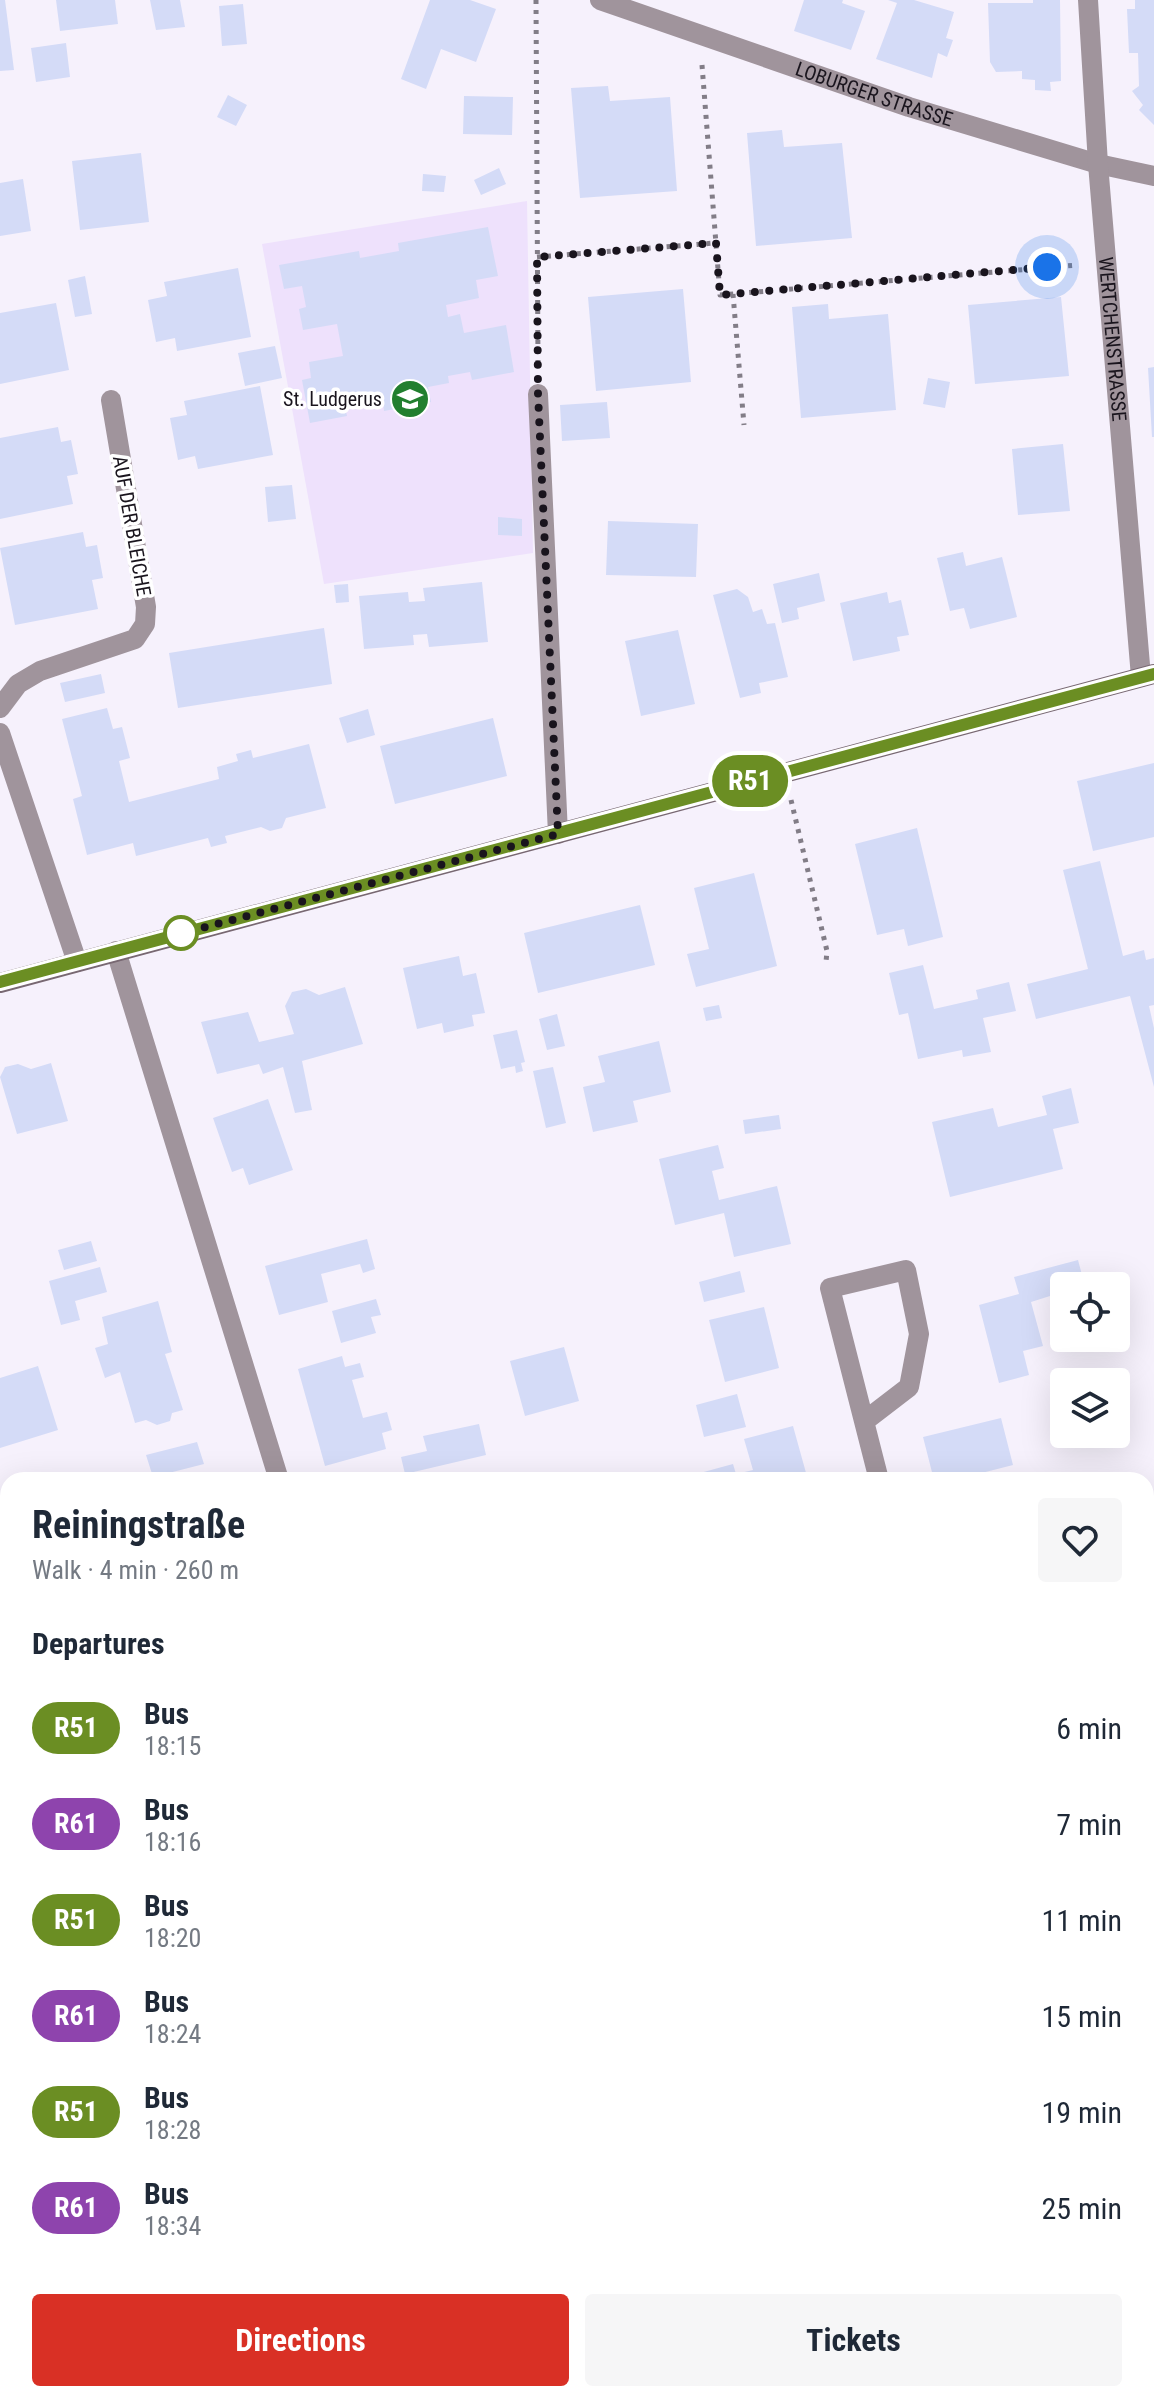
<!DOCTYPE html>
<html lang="en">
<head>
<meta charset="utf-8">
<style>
  :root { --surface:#fff; --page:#f6f6f7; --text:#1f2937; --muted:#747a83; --accent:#d93025 }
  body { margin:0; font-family:"Roboto Condensed",sans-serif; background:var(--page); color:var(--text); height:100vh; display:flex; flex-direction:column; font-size:30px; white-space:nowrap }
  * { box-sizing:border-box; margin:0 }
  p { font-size:26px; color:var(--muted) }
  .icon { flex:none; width:44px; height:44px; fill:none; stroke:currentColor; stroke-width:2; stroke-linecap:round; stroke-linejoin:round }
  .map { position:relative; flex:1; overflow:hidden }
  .details { position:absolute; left:0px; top:1472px; width:1154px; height:930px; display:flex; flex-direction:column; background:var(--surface); border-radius:24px 24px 0 0; box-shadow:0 8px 32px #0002 }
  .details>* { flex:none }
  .badge { padding:0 16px; border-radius:26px; font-size:28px; line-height:52px }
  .controls { position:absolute; left:1050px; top:1272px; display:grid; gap:16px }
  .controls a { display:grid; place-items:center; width:80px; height:80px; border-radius:8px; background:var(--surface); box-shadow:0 8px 32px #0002; font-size:40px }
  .you { position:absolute; width:40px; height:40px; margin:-20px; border:6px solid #fff; border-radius:50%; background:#1a73e8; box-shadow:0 0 0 12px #1a73e833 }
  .map>.badge { position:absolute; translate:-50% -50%; box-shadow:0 0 0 4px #fff }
  h2 { padding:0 32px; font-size:30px; line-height:72px }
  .round { display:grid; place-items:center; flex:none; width:84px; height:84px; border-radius:8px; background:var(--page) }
  .headline { display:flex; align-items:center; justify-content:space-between; height:136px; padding:0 32px }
  h1 { font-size:38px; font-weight:700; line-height:60px }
  .primary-button { display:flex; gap:16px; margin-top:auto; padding:16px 32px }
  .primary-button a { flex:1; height:92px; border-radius:8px; background:var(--accent); color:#fff; font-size:32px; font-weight:700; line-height:92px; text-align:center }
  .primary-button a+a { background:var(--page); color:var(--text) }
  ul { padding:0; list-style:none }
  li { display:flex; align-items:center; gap:24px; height:96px; padding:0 32px }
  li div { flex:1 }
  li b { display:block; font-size:30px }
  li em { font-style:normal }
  li .badge { min-width:88px; font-weight:700; text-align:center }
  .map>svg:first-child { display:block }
  .built { fill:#eee1fc }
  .green { fill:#f1adb3 }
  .water { fill:#7fc1f3; stroke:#608db3; stroke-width:2 }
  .building { fill:#d4dbf7 }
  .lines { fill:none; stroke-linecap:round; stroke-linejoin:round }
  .path { stroke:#827d87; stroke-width:5; stroke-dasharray:4 6; stroke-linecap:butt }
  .street { stroke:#a0949c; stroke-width:20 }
  .secondary { stroke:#786872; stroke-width:20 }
  .line-casing { stroke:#fff; stroke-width:18 }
  .line { stroke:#6b8e23; stroke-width:12 }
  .walk { stroke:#19141d; stroke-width:8; stroke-dasharray:0 14.4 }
  .stop-dot { fill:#fff; stroke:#6b8e23; stroke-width:4 }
  .labels { text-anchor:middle; stroke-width:7; stroke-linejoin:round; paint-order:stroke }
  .street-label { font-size:20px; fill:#19141d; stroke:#fff }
  .poi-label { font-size:20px; fill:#19141d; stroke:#fff; text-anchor:end }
</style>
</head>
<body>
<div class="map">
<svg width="1154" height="2401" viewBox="0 0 1154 2401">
  <rect width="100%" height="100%" fill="#f6f1fc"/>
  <path class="built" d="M527,201l6,352 -209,31 -62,-340z"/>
  <path class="green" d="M8,1948v446h104l2,7h-114v-452z
    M1146,2327l8,2v72h-181l1,-7h172z"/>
  <path class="water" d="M0,1818h8v61h-8z"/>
  <path class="building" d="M0,0h5l9,70 -14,1z
    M56,0h59l3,24 -58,7z
    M150,0h30l5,27 -29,3z
    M430,0h40l26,9 -20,53 -35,-13 -15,40 -25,-10z
    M804,0h39l-1,3 23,8 -14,39 -57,-19z
    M888,0h26l40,12 -8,26 7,2 -6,17 -9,-4 -6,25 -56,-19 21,-56z
    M1033,0h27l1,81 -11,1 1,9 -16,-1v-10l-13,-1v-8l-26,1 -6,-10 -2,-59h45z
    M1135,0h19v125l-15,-15 4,-5 -11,-14 7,-5 -1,-33h-9l-2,-44h8z
    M243,4l4,40 -25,2 -3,-40z
    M66,43l4,34 -34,5 -5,-34z
    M608,86l2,15 60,-4 7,94 -97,7 -9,-110z
    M228,95l19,10 -11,21 -19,-9z
    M464,96l49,1 -1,38 -49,-1z
    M782,130l2,17 58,-4 10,95 -96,8 -9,-113z
    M141,153l8,69 -69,8 -8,-69z
    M499,168l7,16 -25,11 -7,-15z
    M423,174l23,2 -2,16 -22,-1z
    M23,179l8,52 -31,5v-53z
    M488,227l10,49 -22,4 3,18 -33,7 2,12 12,-3 4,19 42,-8 8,47 -42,8 -2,-8 -22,4 1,7 -21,4 3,15 -47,9 -2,-15 -38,6 3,14 -37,7 -8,-43 9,-2 -2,-16 34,-6 -6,-32 -34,6 -4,-21 7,-2 -4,-21 -18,3 -5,-24 80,-14 1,7 39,-7 -1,-8z
    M238,268l13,69 -74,14 -2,-13 -19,4 -8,-42 19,-4 -3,-14z
    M85,276l7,38 -17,3 -7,-37z
    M683,289l8,93 -95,9 -8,-94z
    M1061,297l8,79 -94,8 -7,-79z
    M56,303l13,67 -69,14v-71z
    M828,304l1,15 59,-5 8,96 -95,8 -9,-111z
    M275,346l7,32 -37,8 -7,-33z
    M1154,367v70h-2l-4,-69z
    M928,378l22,4 -5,26 -22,-4z
    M260,386l13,69 -75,14 -3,-13 -17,4 -8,-42 17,-3 -3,-14z
    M607,402l3,36 -48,3 -2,-36z
    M58,427l3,15 10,-2 7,34 -11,2 6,28 -73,15v-81z
    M1063,444l7,67 -52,4 -6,-66z
    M292,485l4,34 -28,3 -3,-35z
    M498,517l24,2v17l-24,-1z
    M608,521l90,3 -2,53 -90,-2z
    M83,532l3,15 11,-2 6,33 -11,2 6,29 -83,16 -15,-77z
    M963,552l3,14 36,-9 15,60 -47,12 -6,-21 -14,3 -13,-53z
    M819,573l6,28 -28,7 2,11 -17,4 -9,-39z
    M482,582l6,60 -59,5 -2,-13 -14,1 1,10 -50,4 -5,-53 49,-4 1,10 16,-1 -2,-13z
    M348,584l1,18 -13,1 -2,-18z
    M737,589l11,8 5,15 9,-3 5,15 8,-1 13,54 -29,6 2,10 -21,5 -27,-103z
    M887,592l2,11 12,-3 8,35 -12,2 3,14 -47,10 -13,-58z
    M324,628l8,56 -154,24 -9,-55z
    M678,630l17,74 -54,12 -16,-75z
    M101,674l4,19 -40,9 -5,-19z
    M107,708l6,21 9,-2 8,31 -11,3 10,41 90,-23 -2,-12 21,-6 -2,-7 15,-4 2,8 56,-14 17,64 -40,10 -4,10 -12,3 -9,-4 -36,9 2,7 -16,4 -3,-9 -72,18 -3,-13 -46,12 -14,-56 9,-3 -20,-77z
    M368,709l7,26 -28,8 -8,-25z
    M493,718l14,58 -112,28 -15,-58z
    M1154,763v74l-61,14 -16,-70z
    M917,828l26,109 -35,9 -4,-17 -27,6 -22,-91z
    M1100,861l23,95 21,-6 2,10 8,-2v47l-5,1 5,22v59l-24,-91 -94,23 -9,-35 61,-15 -25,-99z
    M754,873l23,93 -81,21 -9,-33 22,-5 -15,-61z
    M640,905l15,60 -117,28 -14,-60z
    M459,956l4,20 13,-3 9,40 -13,2 2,11 -30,7 -2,-10 -25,6 -14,-61z
    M923,965l11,44 44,-10 -2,-9 33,-8 7,29 -33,7 8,34 -28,5 -1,-7 -44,9 -10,-46 -9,2 -10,-42z
    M345,987l18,57 -61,17 10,49 -17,3 -12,-46 -20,7 -4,-10 -42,10 -16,-52 47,-10 11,30 35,-8 -9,-28 7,-14 14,-3 13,6z
    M719,1005l3,13 -16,3 -3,-13z
    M557,1014l8,32 -18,4 -8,-31z
    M517,1030l8,32 -4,1 2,8 -7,2 -1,-7 -14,3 -8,-34z
    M659,1041l12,51 -38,9 5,21 -45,10 -10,-45 22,-5 -7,-26z
    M51,1063l17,58 -51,13 -17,-57 5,-10 13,-3 13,5z
    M553,1067l13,56 -20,5 -13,-57z
    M1071,1088l8,35 -26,6 10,40 -113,28 -18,-75 61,-14 5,19 49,-12 -5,-19z
    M268,1099l25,71 -44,15 -6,-17 -11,4 -19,-54z
    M779,1115l2,14 -36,5 -2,-14z
    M718,1145l6,23 -12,3 7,29 58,-14 14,58 -57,13 -10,-44 -49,12 -16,-66z
    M367,1239l8,30 -12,4 -3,-9 -39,10 7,28 -49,13 -14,-49z
    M91,1241l6,20 -33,9 -6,-20z
    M1078,1260l7,26h-21v18l-11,3 -3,-11 -19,6 12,44 -20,5 6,24 -30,8 -20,-78 40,-11 -5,-17z
    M100,1267l7,25 -32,9 5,19 -19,5 -12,-44z
    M740,1271l5,21 -41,10 -5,-20z
    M376,1299l5,16 -10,2 5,16 -35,10 -9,-32z
    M158,1301l14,51 -7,2 18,56 -11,3 -2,8 -13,4 -11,-5 -11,3 -15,-51 -15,6 -10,-30 13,-4 -6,-27z
    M764,1307l15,61 -54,14 -16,-62z
    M564,1347l15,54 -54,15 -15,-55z
    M342,1356l3,11 15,-4 4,14 -12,3 11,38 24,-6 5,18 -10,3 4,16 -61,17 -27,-97z
    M38,1366l20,64 -58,18v-70z
    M737,1394l9,33 -42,10 -8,-32z
    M1001,1418l12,47 -59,15h-20l-11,-43z
    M479,1424l7,31 -81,19 -4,-17 26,-6 -4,-15z
    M793,1426l15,54h-106l-2,-7 33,-9 3,10 17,-4 -9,-31z
    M197,1442l7,22 -51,13 -7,-22z
    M8,1536v57h-1l-7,-23v-32z
    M1152,1626l2,33 -8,2v-33z
    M1147,1895l7,29v31l-8,2z
    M0,1954h8v49l-8,1z
    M8,2014v21l-8,2v-21z
    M304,2394h176l2,7h-130l-1,-4 -14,4h-30z
    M809,2394h71l1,7h-71z"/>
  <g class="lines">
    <path class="path" d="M536,0l2,365
      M702,65l18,230 358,-30
      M537,257l178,-14
      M733,294l11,131
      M791,800l36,151 -1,11
      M0,1514l8,-3
      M0,1935l8,-1
      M1146,2151l8,2
      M1146,2282l8,2"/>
    <g class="street">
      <path id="s1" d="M600,0l309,107 189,57 56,12"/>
      <path id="s2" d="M1088,0l10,164 43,513"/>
      <path d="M538,394l20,440"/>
      <path d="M0,708l18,-24 22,-13 95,-32 10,-15 1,-17 -35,-207"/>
      <path d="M0,733l77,229"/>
      <path d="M116,951l163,529"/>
      <path d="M866,1420l43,-33 10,-53 -13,-64 -76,18 49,192"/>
      <path d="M1146,1787l8,-2"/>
      <path d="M563,2394l2,7"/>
    </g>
    <path class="secondary" d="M0,983l1154,-309"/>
  </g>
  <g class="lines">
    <g class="line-casing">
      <path id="line" d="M0,982l1154,-308"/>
    </g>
    <use href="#line" class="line"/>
    <path class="walk" d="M181,933l-2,1 379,-100 -20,-440 -1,-137 179,-14 4,52 327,-28"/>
  </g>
  <defs>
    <g id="school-disc" transform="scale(2)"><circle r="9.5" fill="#227f2f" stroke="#fff"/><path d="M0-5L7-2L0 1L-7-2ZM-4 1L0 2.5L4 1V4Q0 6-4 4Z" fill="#fff"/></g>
  </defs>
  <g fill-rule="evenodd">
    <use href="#school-disc" x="410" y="399"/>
  </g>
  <circle class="stop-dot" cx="181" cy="933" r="16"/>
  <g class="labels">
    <g class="street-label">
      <text dy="7" stroke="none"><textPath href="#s1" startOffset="290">LOBURGER STRASSE</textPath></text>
      <text dy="7" stroke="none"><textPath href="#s2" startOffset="340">WERTCHENSTRASSE</textPath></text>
      <text transform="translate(132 526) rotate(80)" y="7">AUF DER BLEICHE</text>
    </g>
    <g class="poi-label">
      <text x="382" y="406">St. Ludgerus</text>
    </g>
  </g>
</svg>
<div class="controls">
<a><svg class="icon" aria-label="locate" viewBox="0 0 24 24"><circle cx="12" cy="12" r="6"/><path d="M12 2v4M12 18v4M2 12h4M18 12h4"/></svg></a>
<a><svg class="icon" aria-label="layers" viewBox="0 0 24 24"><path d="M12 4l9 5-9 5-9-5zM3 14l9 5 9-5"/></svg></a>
</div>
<div class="you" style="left:1047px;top:267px"></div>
<b class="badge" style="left:750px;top:781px;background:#6b8e23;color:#fff">R51</b>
<section class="details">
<div class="headline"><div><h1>Reiningstraße</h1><p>Walk · 4 min · 260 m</p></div><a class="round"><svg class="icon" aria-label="heart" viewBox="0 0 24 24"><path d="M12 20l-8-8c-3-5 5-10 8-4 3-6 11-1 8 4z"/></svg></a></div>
<h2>Departures</h2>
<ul>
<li><span class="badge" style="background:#6b8e23;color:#fff">R51</span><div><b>Bus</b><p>18:15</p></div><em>6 min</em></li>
<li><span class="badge" style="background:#8e44ad;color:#fff">R61</span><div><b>Bus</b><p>18:16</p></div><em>7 min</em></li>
<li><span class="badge" style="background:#6b8e23;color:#fff">R51</span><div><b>Bus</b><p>18:20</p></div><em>11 min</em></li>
<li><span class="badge" style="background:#8e44ad;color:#fff">R61</span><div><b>Bus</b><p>18:24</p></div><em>15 min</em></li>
<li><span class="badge" style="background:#6b8e23;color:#fff">R51</span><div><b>Bus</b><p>18:28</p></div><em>19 min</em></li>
<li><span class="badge" style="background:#8e44ad;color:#fff">R61</span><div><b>Bus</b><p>18:34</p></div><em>25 min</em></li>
</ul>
<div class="primary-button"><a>Directions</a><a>Tickets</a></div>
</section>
</div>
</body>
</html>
